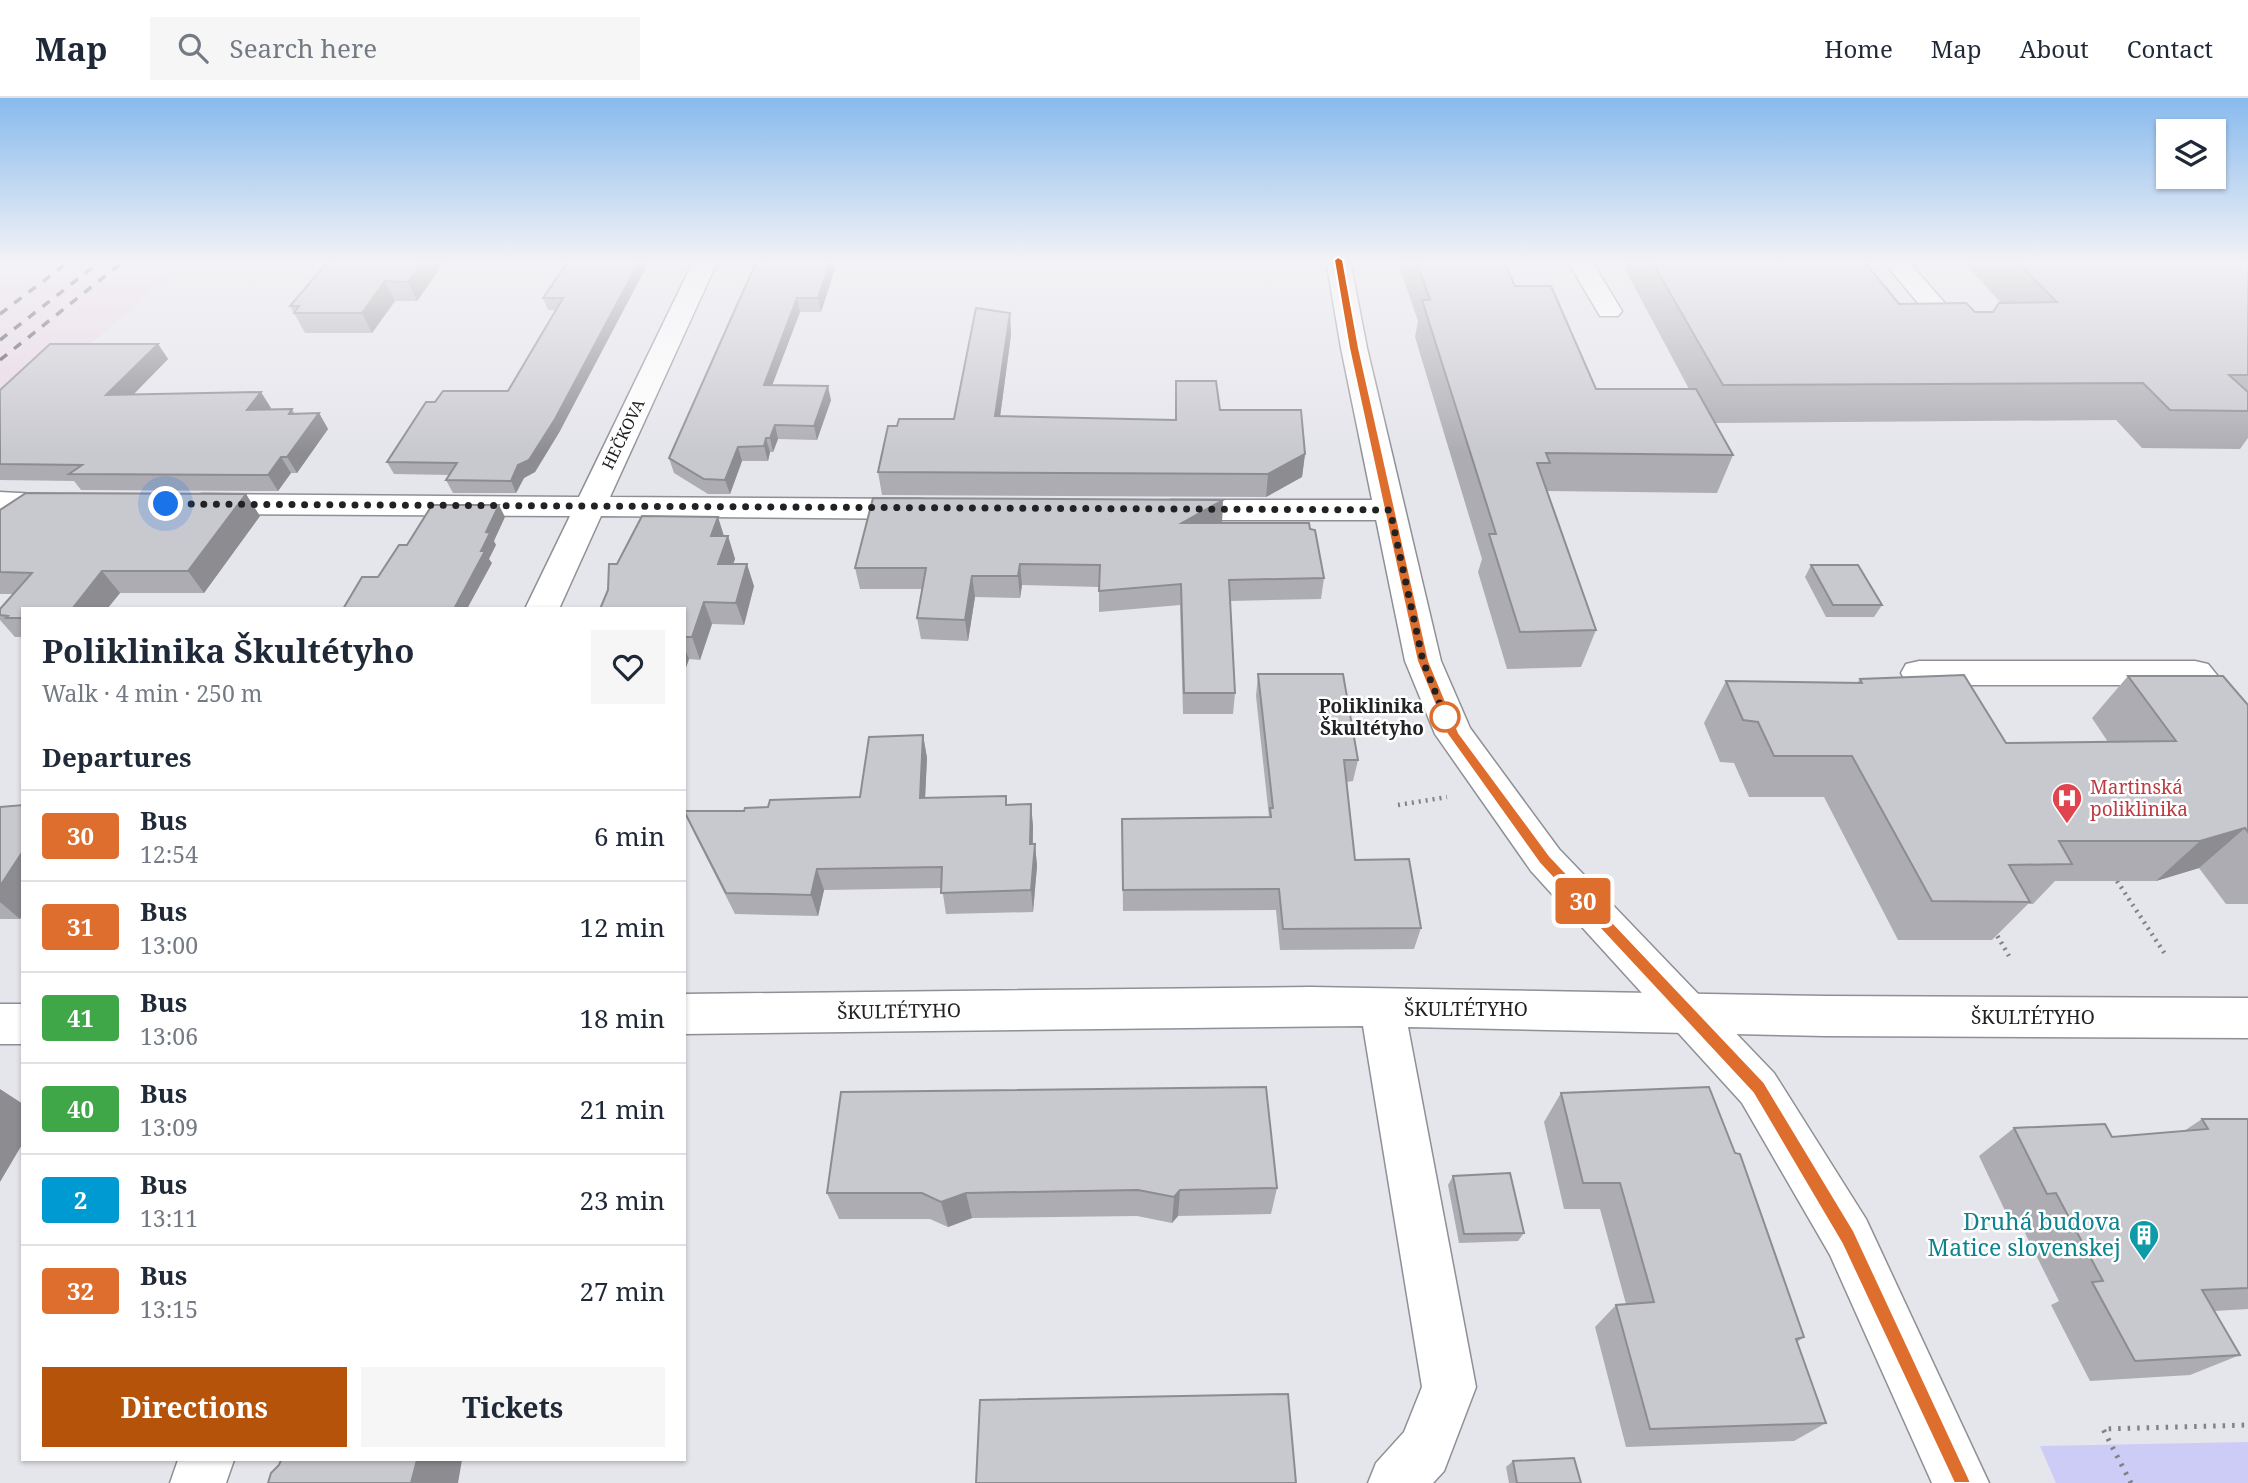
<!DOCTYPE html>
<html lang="en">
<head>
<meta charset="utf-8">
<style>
  :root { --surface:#fff; --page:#f6f6f7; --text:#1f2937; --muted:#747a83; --line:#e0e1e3; --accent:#b45309 }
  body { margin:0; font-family:"Noto Serif",serif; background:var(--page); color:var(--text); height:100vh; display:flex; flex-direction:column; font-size:26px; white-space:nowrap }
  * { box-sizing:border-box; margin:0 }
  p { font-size:23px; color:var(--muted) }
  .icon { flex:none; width:38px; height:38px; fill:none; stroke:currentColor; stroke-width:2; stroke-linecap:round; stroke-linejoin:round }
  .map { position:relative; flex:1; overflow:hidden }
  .side { position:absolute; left:21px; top:509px; width:665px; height:854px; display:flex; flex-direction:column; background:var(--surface); border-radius:0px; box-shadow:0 2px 5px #0004 }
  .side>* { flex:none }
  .badge { padding:0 14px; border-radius:5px; font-size:24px; line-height:46px }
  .fabs { position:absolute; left:2156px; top:21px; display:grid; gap:14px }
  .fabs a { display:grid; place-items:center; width:70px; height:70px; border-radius:0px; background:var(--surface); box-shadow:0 2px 5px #0004; font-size:35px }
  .you { position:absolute; width:35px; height:35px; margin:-18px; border:5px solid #fff; border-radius:50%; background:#1a73e8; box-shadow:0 0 0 10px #1a73e833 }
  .map>.badge { position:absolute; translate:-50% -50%; box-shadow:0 0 0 4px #fff }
  h2 { padding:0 21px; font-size:26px; line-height:63px }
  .round { display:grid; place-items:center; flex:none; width:74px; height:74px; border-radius:0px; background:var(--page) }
  .summary { display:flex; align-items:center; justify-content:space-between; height:119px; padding:0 21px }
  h1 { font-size:33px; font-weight:700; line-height:52px }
  .action { display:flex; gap:14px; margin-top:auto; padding:14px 21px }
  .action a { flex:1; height:80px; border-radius:0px; background:var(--accent); color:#fff; font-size:28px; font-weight:700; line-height:80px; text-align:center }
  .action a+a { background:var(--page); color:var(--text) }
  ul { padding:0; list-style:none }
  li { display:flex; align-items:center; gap:21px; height:91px; padding:0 21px; border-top:2px solid var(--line) }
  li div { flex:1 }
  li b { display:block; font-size:26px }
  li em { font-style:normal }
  li .badge { min-width:77px; font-weight:700; text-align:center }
  header { display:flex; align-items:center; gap:42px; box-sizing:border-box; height:98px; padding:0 35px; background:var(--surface); border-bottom:2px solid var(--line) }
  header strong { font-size:33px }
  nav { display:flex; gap:38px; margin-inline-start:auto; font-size:24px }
  .search { width:490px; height:63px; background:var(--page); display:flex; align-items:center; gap:18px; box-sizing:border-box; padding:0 24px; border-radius:0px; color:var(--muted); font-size:26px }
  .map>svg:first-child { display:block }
  .industrial { fill:#e9d5e4 }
  .green { fill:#cdccf6 }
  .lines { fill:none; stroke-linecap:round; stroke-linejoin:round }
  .minor-casing { stroke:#8f8f96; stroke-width:3 }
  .major-casing { stroke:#8f8f96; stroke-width:3 }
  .path-far1 { stroke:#818186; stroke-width:4.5; stroke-dasharray:2 5; stroke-linecap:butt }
  .path { stroke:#818186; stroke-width:5; stroke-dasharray:2.5 7; stroke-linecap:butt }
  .minor { fill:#fff; fill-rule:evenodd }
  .major { fill:#fff; fill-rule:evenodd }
  .rail { stroke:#3e3e41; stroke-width:3.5; stroke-dasharray:9 9; stroke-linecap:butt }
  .wall { fill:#acacb2 }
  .shaded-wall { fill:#8c8c91 }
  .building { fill:#c8c8cf; stroke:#8c8c91; stroke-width:2 }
  .line { fill:#dd6e2d; stroke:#fff; stroke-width:2 }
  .walk { stroke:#222224; stroke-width:7; stroke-dasharray:0 12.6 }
  .stop-dot { fill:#fff; stroke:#dd6e2d; stroke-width:3.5 }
  .labels { text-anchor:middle; stroke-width:5; stroke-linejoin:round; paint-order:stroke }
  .far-street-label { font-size:16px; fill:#222224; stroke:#fff }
  .stop-label { font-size:19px; font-weight:bold; fill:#222224; stroke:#fff; text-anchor:end }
  .health-label { font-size:19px; fill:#be3a42; stroke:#fff; text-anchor:start }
  .street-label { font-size:19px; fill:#222224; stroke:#fff }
  .near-culture-label { font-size:23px; fill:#0d838f; stroke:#fff; text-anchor:end }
</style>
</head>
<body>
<header>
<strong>Map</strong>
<div class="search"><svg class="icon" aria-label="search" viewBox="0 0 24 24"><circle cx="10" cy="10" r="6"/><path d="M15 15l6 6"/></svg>Search here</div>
<nav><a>Home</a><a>Map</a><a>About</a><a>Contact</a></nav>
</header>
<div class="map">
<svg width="2248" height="1385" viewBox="0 0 2248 1385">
  <rect width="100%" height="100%" fill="#e5e5ec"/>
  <path class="industrial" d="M0,162h189l-189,161z"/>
  <path class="green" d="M2248,1344v41h-192l-16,-37z"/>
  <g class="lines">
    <g class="minor-casing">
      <path id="minor" d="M694,162h24l-108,237 312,2 11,3 5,7 -5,7 -11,3 -321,-3 -42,93h-34l45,-93 -368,-2 -11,-3 -4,-7 4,-7 11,-3 377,3z
        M1567,162h24l31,51 -4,5h-18z
        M1882,162h25l65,74 4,6 -4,6h-18z
        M0,394l75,4 4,7 -4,7 -11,3 -64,-1z
        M1171,402h218l11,3 5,7 -5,7 -11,3h-218l-11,-3 -5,-7 5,-7z
        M1919,563h276l13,3 40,49v40l-13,-4 -50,-64h-266l-13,-3 -5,-9 5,-9z
        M1311,889l514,9 423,2v40l-423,-2 -417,-9 68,360 -32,84 -11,12h-65l8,-20 28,-31 18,-45 -59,-361 -679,8v-40z
        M0,906h23v40h-23z
        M178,1362h56l-8,23h-56z"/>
    </g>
    <g class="major-casing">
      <path id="major" d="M1326,162h24l17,88 74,313 29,67 89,121 215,224 92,146 123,264h-57l-102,-228 -88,-152 -211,-232 -96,-137 -30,-73 -64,-313z"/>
    </g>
    <path class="path-far1" d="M1398,707l49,-8
      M2117,783l48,73
      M1994,832l15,26"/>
    <path class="path" d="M2131,1385l-28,-54 145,-4"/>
    <use href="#minor" class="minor"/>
    <use href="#major" class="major"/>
    <path class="rail" d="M0,216l71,-54
      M0,242l102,-80
      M0,262l125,-100"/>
  </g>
  <path class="wall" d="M329,162h117l-29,41h-22l-23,32h-67l-15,-27z
    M569,162l-9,171 -25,41 -11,6 -8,15h-63l-7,-13 4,-5 -56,-1 -7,-12 48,-60 73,-11 48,-81h-8l-5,-12z
    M757,162l78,9 -14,43h-21l-28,73 59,15 -14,40 -39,-1 -5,13h-3l-2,9h-26l-12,33h-22l-34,-21 -5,-15z
    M1401,162h15l99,26 81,103h93l-63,-118 3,-11h234l36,44 76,8h18l8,-9 -33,-36 4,-7h276v178l-8,11 -98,-1 -26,-28 -401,3 18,32 -16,38 -170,-2 49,139 -15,37 -74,2 -29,-97 4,-13 -67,-222 3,-16 -18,-52z
    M1010,215l1,22 -11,82 175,3 1,-39 44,29 85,44 -3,23 -36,20 -384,-2 -4,-23 19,-46 57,-7z
    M158,246l10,15 -34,35 137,14 -2,1h23l3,5 24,-1 9,16 -31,44h-6l-13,18 -197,-1 -7,-9 -74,-1v-90z
    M1223,402l-1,22 -3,1 105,55 -3,21 -91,2 5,92 -2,21h-50l-3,-109 -81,7v-25l-77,-2 -2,13 -45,-1 -7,44 -47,-2 -4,-21 5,-29h-62l-5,-21z
    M0,412l260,6 -56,77h-84l-13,16h-84v28h-8l-15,-17v-11l13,-15h-13z
    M724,438h4l7,23 -2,5 21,22 -10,39 -32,-1 -12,36 -11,-1 -5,14v-64l-76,-19 9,-26z
    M1811,467l71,40 -8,12h-48l-21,-40z
    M1258,576l100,86 -5,21 -6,1 8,78 66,68 -7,21 -134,1 -4,-40 -153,1 -1,-92 147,-2 -13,-121z
    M2128,578l120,29v199h-22l-27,-36 -43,13h-101l-22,23h-5l-36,36h-94l-74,-143h-75l-15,-34 -14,-1 -16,-39 22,-42 131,2 3,-4 146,64 102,-1 -16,-24z
    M923,637l4,23 -2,40 81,-2 1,9 24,-1 2,23v17h2l2,22 -4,46 -87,2 -4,-26 -118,2 -6,26 -83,-2 -41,-81 -10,-22h60l24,-4 92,-10z
    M23,707v109l-3,5h-20v-112z
    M1561,995l243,244 -7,5 29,81 -32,18 -168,6 -31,-120 21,-22 10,-1 -26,-95h-36l-20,-87z
    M2202,1021h46v190l-34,2 26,44 -50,20 -100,6 -39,-76 8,-4 -41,-82h-9l-30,-63 35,-28 98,9 72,-6z
    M1453,1078l71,57 -6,8 -59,2 -11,-58z
    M1277,1090l-6,26 -93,2 -6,7 -35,-7 -165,2 -24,9 -18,-8h-91l-12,-26z
    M1513,1363l68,22h-72l-3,-16z"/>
  <path class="shaded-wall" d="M424,162h22l-29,41 -9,-19z
    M640,162h10l-90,171 -25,41 -11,6 -8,15 -5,-12 7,-16z
    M831,162h2l2,9 -14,43 -3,-14z
    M385,183l10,20 -23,32 -10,-20z
    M797,200l3,14 -33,87 -3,-14z
    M1010,215l1,22 -14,104 -2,-23z
    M158,246l10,15 -51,52 -11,-16z
    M828,288l3,14 -14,40 -3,-14z
    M261,294l10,16 -14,18 -10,-16z
    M319,315l9,16 -31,44 -10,-16z
    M775,327l3,14 -5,13 -3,-14z
    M766,340l4,14 -2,9 -4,-15z
    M738,349l4,14 -12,33 -5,-14z
    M1305,356l-3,23 -36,20 2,-23z
    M281,359l10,16 -13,18 -10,-16z
    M246,396l14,22 -56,77 -16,-22z
    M1223,402l-1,22 -41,22 1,-21z
    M499,407l6,12 -11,24 2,4 -7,14 3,4 -25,46h-13l27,-58 5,-19z
    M718,419l7,22 -14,-3z
    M728,438l7,23 -10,27 -7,-22z
    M747,466l7,22 -10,39 -8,-22z
    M1020,466l2,21 -2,13 -2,-22z
    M102,473l18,22 -13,16h-35z
    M972,478l3,21 -7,44 -3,-21z
    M704,504l8,22 -12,36 -8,-23z
    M684,548l5,13 -5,14z
    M923,637l4,23 -3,62 -4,-22z
    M1031,706l2,23 -1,39 -2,-22z
    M2245,730l-46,40 -43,13 44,-40z
    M1035,746l2,22 -4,46 -2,-22z
    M23,753v63l-3,5 -20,-17v-16z
    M817,771l7,21 -6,26 -7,-21z
    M0,991l23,15v39l-23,39z
    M1180,1092l-2,26 -6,7 2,-26z
    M966,1095l6,25 -24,9 -7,-25z
    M417,1362h45l-4,23h-47z"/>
  <path class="building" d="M329,162h95l-16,22 -23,-1 -23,32h-68l5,-7h-9z
    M569,162h71l-85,159 -26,41 -11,5 -7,16 -65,-1 11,-17 -70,-1 39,-60h9l8,-11h65l55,-93h-20z
    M757,162h74l-13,38h-21l-33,87 64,1 -14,40 -39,-1 -5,13h-4l-2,8 -26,1 -13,33 -21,-1 -35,-21z
    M1416,162h87l12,26h36l45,103h100l37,66 -187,-2 4,10h-13l59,167 -76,2 -31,-98h7l-74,-234h8z
    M1651,162h212l36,44 67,-1 9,9h18l6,-9 58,-1 -42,-42h233v115h-19l19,17v19l-78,-1 -27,-27 -420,2z
    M976,210l34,5 -15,103 181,4v-39h40l4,29h81l4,44 -37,20 -390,-2 10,-46h9l2,-7h55z
    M50,246h108l-52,51 155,-3 -14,18 45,-1 -3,5 30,-1 -32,44h-6l-13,18 -199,-1 13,-9 -82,-1v-74z
    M26,395l220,1 -58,77h-86l-30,38h-49v9h-17l2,-2 -8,-1v-6l32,-36 -32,-1v-62z
    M873,400l350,2 -41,23h127l1,6 5,1 9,48 -95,2 6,113h-51l-3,-109 -82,7 1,-26 -80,-1 -2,12h-46l-7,44 -48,-2 9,-50h-71z
    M432,407h67l-13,27 4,1 -9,18h4l-31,58h-111l19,-32h16l21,-32h8z
    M642,418l76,1 -7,19h17l-10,28h29l-11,39 -32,-1 -12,35h-8v-28h-84l8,-19 1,-26h8z
    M1811,467h47l24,40h-49z
    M1258,576h85l15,86h-14l11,100 54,-1 12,69 -138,1 -4,-40 -156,1 -1,-71 149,-2 -1,-9h3z
    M1964,577l42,68 170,-2 -48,-65h95l25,29v127l-3,-4 -45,13h-141l13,23 -63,1 21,37 -98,-1 -80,-145h-78l-16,-34 -15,-2 -17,-39 136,2 -2,-4z
    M923,637l-3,63 86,-2v9l25,-1 -1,40h5l-4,46 -90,3 1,-26 -125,2 -6,26 -85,-2 -42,-82h60l1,-3 23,-1 2,-7 90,-3 9,-60z
    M23,707v46l-23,35v-79z
    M1266,989l11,101 -97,2 -6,7 -36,-7 -172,3 -25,9 -19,-9h-95l14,-101z
    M1709,989l26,66 5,1 64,183 -8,2 30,84 -176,6 -34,-124 38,-3 -34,-119h-37l-22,-90z
    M2202,1021h46v169l-46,2 38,65 -105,6 -43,-79 11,-1 -47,-88 -9,1 -33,-66 91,-4 7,13 96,-8z
    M1510,1075l14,60 -60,1 -11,-58z
    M1288,1296l8,89h-320l4,-83z
    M1574,1360l7,25h-64l-4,-22z
    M281,1362h136l-6,23h-143l3,-10 8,-8z"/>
  <linearGradient id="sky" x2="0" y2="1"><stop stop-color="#88baed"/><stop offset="0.46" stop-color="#f3f3f6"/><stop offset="1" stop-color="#f3f3f6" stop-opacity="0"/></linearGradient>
  <rect width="2248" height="356" fill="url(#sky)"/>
  <path class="line" d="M1338,159l5,3 16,88 70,313 30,72 91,123 214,226 90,149 114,245 3,7h-17l-112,-239 -89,-151 -213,-229 -93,-130 -30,-73 -68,-313 -15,-88z"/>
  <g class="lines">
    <path class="walk" d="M166,406l1224,6 33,151 22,56"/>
  </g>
  <defs>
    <g id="hospital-pin" transform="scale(1.575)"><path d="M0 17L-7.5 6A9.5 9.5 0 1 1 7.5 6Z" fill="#e0444e" stroke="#fff"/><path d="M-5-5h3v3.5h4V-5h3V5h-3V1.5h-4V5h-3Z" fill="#fff"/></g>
    <g id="building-pin" transform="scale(1.575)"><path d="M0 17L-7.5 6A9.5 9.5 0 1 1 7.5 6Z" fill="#0f9aa8" stroke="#fff"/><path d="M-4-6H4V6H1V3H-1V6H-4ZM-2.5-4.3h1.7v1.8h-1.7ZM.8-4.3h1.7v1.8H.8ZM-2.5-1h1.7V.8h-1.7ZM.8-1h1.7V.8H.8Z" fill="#fff"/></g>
  </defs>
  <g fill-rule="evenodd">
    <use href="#hospital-pin" x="2067" y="700"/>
    <use href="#building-pin" x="2144" y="1137"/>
  </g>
  <circle class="stop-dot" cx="1445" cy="619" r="14"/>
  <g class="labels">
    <g class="far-street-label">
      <text transform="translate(623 336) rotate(-64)" y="6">HEČKOVA</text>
    </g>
    <g class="stop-label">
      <text x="1424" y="615">Poliklinika<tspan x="1424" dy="22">Škultétyho</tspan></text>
    </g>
    <g class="health-label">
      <text x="2090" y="696">Martinská<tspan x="2090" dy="22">poliklinika</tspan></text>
    </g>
    <g class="street-label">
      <text x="1466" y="918">ŠKULTÉTYHO</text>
      <text transform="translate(899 913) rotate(-1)" y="7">ŠKULTÉTYHO</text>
      <text x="2033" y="926">ŠKULTÉTYHO</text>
    </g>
    <g class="near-culture-label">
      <text x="2121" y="1132">Druhá budova<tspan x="2121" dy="26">Matice slovenskej</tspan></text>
    </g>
  </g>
</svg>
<div class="fabs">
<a><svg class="icon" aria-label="layers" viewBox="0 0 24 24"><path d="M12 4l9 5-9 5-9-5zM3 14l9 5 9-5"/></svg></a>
</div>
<div class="you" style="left:166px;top:406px"></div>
<b class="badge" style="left:1583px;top:803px;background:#dd6e2d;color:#fff">30</b>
<section class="side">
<div class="summary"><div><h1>Poliklinika Škultétyho</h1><p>Walk · 4 min · 250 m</p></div><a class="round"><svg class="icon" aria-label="heart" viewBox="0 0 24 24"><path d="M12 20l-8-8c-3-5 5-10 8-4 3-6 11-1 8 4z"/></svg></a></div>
<h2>Departures</h2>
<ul>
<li><span class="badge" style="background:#dd6e2d;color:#fff">30</span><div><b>Bus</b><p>12:54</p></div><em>6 min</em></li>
<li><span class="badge" style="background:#dd6e2d;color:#fff">31</span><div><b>Bus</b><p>13:00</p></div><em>12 min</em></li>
<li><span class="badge" style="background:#3fa747;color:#fff">41</span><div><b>Bus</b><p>13:06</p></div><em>18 min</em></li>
<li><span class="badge" style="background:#3fa747;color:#fff">40</span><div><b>Bus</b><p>13:09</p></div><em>21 min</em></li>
<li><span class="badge" style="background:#009ad2;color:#fff">2</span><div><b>Bus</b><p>13:11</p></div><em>23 min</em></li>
<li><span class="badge" style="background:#dd6e2d;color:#fff">32</span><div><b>Bus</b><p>13:15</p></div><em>27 min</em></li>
</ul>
<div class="action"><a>Directions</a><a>Tickets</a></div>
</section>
</div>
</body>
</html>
